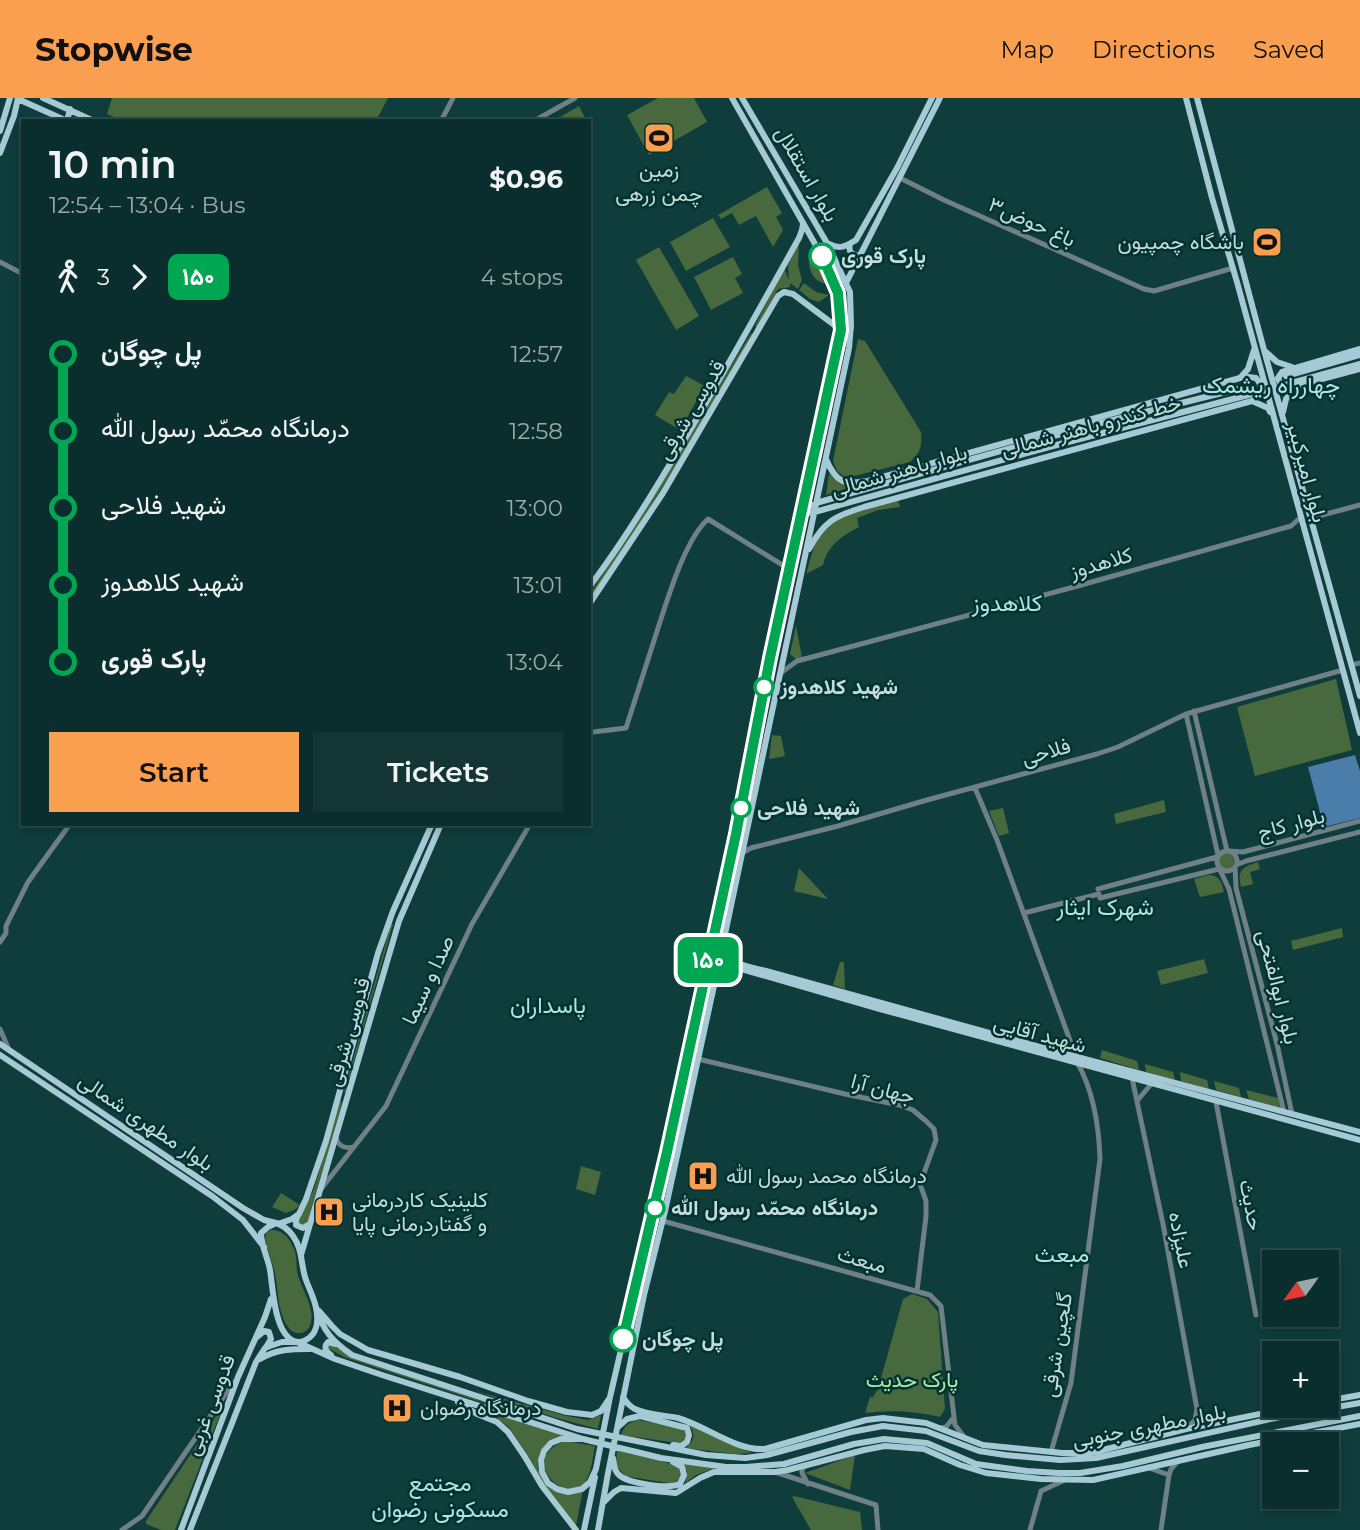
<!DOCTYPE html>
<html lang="en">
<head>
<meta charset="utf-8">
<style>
  :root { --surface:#0a2e2d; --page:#133635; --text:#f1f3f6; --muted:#99a8aa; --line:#2a4a49; --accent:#fa9f4f }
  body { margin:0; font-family:Montserrat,Vazirmatn,sans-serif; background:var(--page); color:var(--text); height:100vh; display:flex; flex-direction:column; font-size:26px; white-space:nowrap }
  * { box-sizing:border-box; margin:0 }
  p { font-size:23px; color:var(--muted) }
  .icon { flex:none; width:38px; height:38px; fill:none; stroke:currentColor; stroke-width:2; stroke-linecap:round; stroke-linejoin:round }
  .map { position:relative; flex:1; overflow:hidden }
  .panel { position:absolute; left:21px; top:21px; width:570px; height:707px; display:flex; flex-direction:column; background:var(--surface); border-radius:0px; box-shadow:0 4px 10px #0003,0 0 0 2px var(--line) }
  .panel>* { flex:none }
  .badge { padding:0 14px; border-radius:10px; font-size:24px; line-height:46px }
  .needle { width:46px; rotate:237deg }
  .fabs { position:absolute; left:1262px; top:1152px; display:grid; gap:14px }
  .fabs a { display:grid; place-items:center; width:77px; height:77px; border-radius:0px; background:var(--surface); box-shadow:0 4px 10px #0003,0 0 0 2px var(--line); font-size:35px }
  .map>.badge { position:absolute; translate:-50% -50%; box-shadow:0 0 0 4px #fff }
  .legs { display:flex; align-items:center; gap:10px; height:77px; padding:0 28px; font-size:23px }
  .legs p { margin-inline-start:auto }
  .summary { display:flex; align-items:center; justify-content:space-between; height:119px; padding:0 28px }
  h1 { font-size:38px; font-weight:600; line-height:52px }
  .primary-button { display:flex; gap:14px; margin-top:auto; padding:14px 28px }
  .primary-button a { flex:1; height:80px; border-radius:0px; background:var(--accent); color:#111; font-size:28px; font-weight:600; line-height:80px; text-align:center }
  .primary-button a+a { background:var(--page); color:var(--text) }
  ul { padding:0 28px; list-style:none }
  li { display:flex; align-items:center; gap:24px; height:77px; font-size:26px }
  li i { display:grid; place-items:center; width:10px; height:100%; margin:0 9px; background:currentColor }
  li i::after { content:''; width:18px; height:18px; margin:-9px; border:5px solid; border-radius:50%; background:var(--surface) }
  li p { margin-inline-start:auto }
  li:first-child i { background:linear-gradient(#0000 50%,currentColor 0) }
  li:last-child i { background:linear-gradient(currentColor 50%,#0000 0) }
  header { display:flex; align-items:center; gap:42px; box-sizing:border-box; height:98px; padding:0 35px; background:var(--accent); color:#111 }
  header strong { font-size:33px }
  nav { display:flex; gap:38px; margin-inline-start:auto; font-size:24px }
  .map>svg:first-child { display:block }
  .green { fill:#47693d }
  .water { fill:#4a7da9 }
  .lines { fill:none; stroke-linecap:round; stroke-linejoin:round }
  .minor { stroke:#6f8086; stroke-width:5 }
  .major { stroke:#a6cad5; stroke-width:6 }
  .line-1-casing { stroke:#fff; stroke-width:16 }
  .line-1 { stroke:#00a651; stroke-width:10 }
  .stop-1-dot { fill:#fff; stroke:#00a651; stroke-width:3.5 }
  .labels { text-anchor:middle; stroke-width:5; stroke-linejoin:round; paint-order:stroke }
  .poi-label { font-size:21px; fill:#c5dcda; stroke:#013332; text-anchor:start }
  .street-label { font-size:21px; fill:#c5dcda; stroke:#013332 }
  .stop-label { font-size:21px; font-weight:bold; fill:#c5dcda; stroke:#013332; text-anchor:start }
  .park-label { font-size:21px; fill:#b2eda2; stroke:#013332 }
  .neighbourhood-label { font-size:23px; fill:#b4e3e1; stroke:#013332 }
</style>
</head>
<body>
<header>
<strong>Stopwise</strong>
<nav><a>Map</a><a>Directions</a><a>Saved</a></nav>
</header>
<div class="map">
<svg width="1360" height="1432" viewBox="0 0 1360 1432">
  <rect width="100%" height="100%" fill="#0e3d3c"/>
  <path class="green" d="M112,0h276l-12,23h-254l-15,-7z
    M658,0h36l13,24 -58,33 -22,-40z
    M579,8l6,12 -4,3h-28z
    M767,89l15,26 -6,4 7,13 -10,17 -17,-31 -17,9 -7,-12 -11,6 -3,-4z
    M713,120l17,29 -44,24 -16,-29z
    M799,145l-1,22 4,15 -4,9 -8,-6v4l-12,2 -21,38 -2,-1 29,-58 5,12 -1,-15z
    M659,149l40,69 -23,14 -40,-70z
    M809,155l9,12 9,19c-16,-3 -19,-16 -18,-31z
    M733,159l9,17 -7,4 8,15 -32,17 -17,-33z
    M804,185l12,9 13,3 -10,7 -9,-3 -11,-9z
    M751,235l1,1c-49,91 -105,179 -162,265v-5l60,-92z
    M858,241l7,2 56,91c1,14 0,20 -11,30l-64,16 -9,-7 -4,-10z
    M686,278l19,10 -25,44 -25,-15 14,-23 5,2z
    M829,376c16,11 22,12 41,9l-44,12z
    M898,402l2,7 -22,3 -21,8 2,9c-16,8 -32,19 -36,38l-17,9c4,-12 6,-26 13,-37 17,-25 51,-29 79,-37z
    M796,527l6,33 -6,1 -6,-5z
    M1336,581l16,71 -97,26 -18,-69z
    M772,637l9,1 4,20 -16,3z
    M1164,702l2,12 -50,12 -2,-10z
    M1003,710l6,25 -10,3 -10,-25z
    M1218 763a8 8 0 1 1 16 0a8 8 0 1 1-16 0Z
    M1258,764l2,7 -10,3 3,12 -12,3c-4,-17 1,-20 17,-25z
    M799,770l29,31 -34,-8z
    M1208,777c12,0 14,8 16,17l-24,5 -6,-18z
    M391,826h2l-48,169 -1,-1z
    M1342,830l1,9 -50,13 -2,-9z
    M1204,861l4,14 -47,12 -4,-14z
    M840,864h4l1,27 -12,-4z
    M1102,952l35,11 2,9 -39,-12z
    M1145,966l28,8 2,8 -29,-8z
    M1180,974l27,8 2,9 -28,-8z
    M1214,983l25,7 2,9 -25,-7z
    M1246,992l32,8 2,10 -31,-9z
    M340,1003l2,1c-9,40 -24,79 -34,119l-1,3 -8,1 -1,-4 16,-32z
    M581,1068l20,6 -6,23 -19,-6z
    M281,1095l19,12 -4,4 -10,4 -14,-6z
    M271,1132c10,0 17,6 21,15 5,8 4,17 5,26 3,16 18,36 14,51 -1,6 -5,10 -10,11 -16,3 -22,-26 -23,-37 -1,-9 -2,-19 -4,-27 -3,-12 -11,-25 -8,-36z
    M912,1196l15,5 11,13 7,97 -5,8c-25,-6 -50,-7 -75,-4l5,-16h3l5,-8 25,-90z
    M332,1246l15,10 189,66 -192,-63 -16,-9 1,-3z
    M475,1293l92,25 21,4 13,-5 -3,14 -45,-12z
    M469,1307l96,31c-20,4 -35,23 -23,43 3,5 8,8 13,12l28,-2 -7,37 -33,-43 -14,-26 -20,-30 -12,-9z
    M222,1309l-1,5 -46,118h-14l-15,-6v-3z
    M638,1322l43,8 5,5c-1,7 -2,9 -8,10l-57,-8c3,-9 8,-13 17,-15z
    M688,1326l64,29 -17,1 -50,-6c10,-6 11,-15 3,-24z
    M562,1344h9l24,4c-2,10 -3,23 -8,33 -16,31 -71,-17 -25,-37z
    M617,1352l55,14 8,5 1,7 -4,6 -3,2 -49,-8 -9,-11z
    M855,1357l-5,35 -45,-17z
    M681,1365l34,5 -19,7 -11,8 2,-12z
    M794,1398l66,16 2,18h-51l-19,-33z"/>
  <path class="water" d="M1355,657l5,16v47l-36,9 -16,-60z"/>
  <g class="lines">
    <path class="minor" d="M441,23l12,-23
      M534,23l41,-23
      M900,80l44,22 200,89 10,2 79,-23
      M0,164l23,12
      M1311,420l49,-13
      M1351,567l9,-2
      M782,574l15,-11 34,-9 243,-65 217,-61 10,-9
      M1194,613l33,140
      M1186,616l32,141
      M590,636l3,-2 33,-4c11,-35 22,-69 33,-103 10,-30 26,-85 49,-106l81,50
      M975,690l22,52 79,217
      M1217 763a10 10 0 1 1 20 0a10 10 0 1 1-20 0Z
      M1229,753l14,1 117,-31
      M742,755l9,-5 87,-22 89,-26 170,-46 21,-7 68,-33 157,-44
      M1236,767l10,-4 114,-29
      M1235,769l1,21 41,156 15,70
      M1220,772l9,19 55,223
      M1098,791l119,-32
      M1100,800l119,-29
      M1024,815l75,-19
      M0,844l6,-9v-7l22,-44 42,-58
      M0,931l9,21
      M698,961l147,35 54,11 14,5 13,11 8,8 2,11 -16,44 6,17v15l-9,75
      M1132,980l31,146 34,185 -2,11 -9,9
      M1137,1003l15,-18
      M1216,1004l40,213
      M336,1040c3,9 9,11 18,9
      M321,1091l65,-83 86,-182 58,-100
      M663,1123l267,74 11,11 13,111
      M941,1330l5,-1 8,-10 1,8 10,13
      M1051,1354l20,-69 29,-224c-1,-32 -7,-69 -23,-97
      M805,1368l-3,3v4l6,11
      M1149,1370l20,7
      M775,1374l101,33 2,25
      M1041,1393l24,-11
      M122,1432l20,-14 91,-133
      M1030,1432l11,-39
      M1161,1432l8,-55 2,-6 8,-9"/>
    <path class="major" d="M43,0l51,23
      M1186,0l26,100 25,84 123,451
      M1197,0l67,252 96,346
      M18,1l49,22 3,-12
      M0,33l10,-33
      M0,55l14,-37 4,-18
      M829,146c11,6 17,2 27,-4l41,-72 35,-70
      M850,146c-2,8 2,11 9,12
      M846,185l94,-185
      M1360,251l-78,23 -4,6 3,7 7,3 72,-19
      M1266,254l11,10 15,5
      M1286,278l74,-21
      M1240,280l8,-1 8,1c8,10 7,17 -4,23
      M1288,286l72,-20
      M1283,314l3,-13 9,-11
      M826,361c10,24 18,26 42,22l372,-103 8,-9 6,-19
      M803,413l13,-8 277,-78 157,-39
      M811,415l238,-66 203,-53
      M809,451c15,-28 26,-33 55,-42l388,-106 16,7 2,4
      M590,488c33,-44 62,-91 90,-139 41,-69 80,-139 119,-209l3,-8 1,-6
      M590,505l73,-110 115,-197 6,-4 9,2 48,36
      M723,851c7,16 27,18 43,22l292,81 302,80
      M717,879l10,-10 11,1 142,41 480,131
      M0,946l243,164 21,12 12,3
      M0,957l212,141 31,24 21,27
      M298,1117l-2,5v5l7,3 5,-3
      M276,1125c7,2 12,6 17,13 9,12 8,27 12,41 3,10 9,20 11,31 2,8 2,19 -3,26 -3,4 -9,8 -14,8 -25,-1 -26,-55 -29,-72 -2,-12 -9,-24 -9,-37l7,-6z
      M278,1126l14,-5 7,-5 7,-15 20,-58 52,-188 15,-42 39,-87
      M301,1157l98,-334 42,-97
      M316,1209c7,24 16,34 36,48l225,74 129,26 39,3 22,-3 84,-23 32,-6 43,5 53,20 26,4 55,5 36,-2 184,-41 80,-14
      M319,1213l13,15 8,8 28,16 92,27 68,24 39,11 25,3 9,-4 8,-12
      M257,1239l7,-6 5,1 2,7 -5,8
      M331,1257c-5,-3 -8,-8 -3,-13l8,2
      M260,1261c17,-10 31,-10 50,-10
      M623,1299c3,5 6,9 12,12 12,6 29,6 43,9 28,8 58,33 87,31l101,-29 17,-2 43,5 57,22 79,8h16l17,-1 91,-23 118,-24
      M1326,1303l34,-6
      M458,1304l19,12 20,8 11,10 17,25 17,29 34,44
      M618,1329l9,-8 13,-3 47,12 2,7 -2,7 -6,4 -8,-1
      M583,1341h-22l-10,4 -7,8 -3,9 1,12 6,11 9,6 11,3 14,-3 8,-7 6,-13 14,-72 57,-245 52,-238 51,-256 71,-328 -3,-37 -11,-28 -95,-167
      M613,1360c1,6 1,12 5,16 9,10 51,15 62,10l4,-9 -2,-8 -9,-5
      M604,1404l10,-10 7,-4 55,5 24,-15 14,-6h61l13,-2 76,-20 21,-4 39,3 36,16 26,8 55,6 52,1 156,-35 111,-21
      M181,1432l57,-153 27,-60 6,-18
      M190,1432l66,-168 9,-14 5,-2 12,-4h15l38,17 47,16 201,64 78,19 65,9h20l38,-3 70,-20 30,-5 43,4 49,21 51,7 32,2h21l43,-7 79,-19 158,-31
      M584,1432l11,-53
      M598,1432l10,-57 36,-178 21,-84 52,-239 132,-624 2,-23 -1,-33 -23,-49 -85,-145"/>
  </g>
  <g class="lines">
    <g class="line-1-casing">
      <path id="line-1" d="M623,1241l44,-187 69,-318 34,-176 71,-328 -3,-37 -16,-37"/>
    </g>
    <use href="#line-1" class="line-1"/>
  </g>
  <defs>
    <g id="stadium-square" transform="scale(1.575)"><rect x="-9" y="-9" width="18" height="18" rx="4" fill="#fa9f4f" stroke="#013332"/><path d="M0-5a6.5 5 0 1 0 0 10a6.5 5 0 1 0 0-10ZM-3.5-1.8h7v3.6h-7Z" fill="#111"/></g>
    <g id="hospital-square" transform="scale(1.575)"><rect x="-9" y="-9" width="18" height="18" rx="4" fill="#fa9f4f" stroke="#013332"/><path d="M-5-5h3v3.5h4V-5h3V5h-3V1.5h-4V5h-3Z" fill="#111"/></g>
  </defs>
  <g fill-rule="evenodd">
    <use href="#stadium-square" x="659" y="40"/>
    <use href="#stadium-square" x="1267" y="144"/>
    <use href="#hospital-square" x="703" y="1078"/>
    <use href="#hospital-square" x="329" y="1114"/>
    <use href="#hospital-square" x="397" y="1310"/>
  </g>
  <g class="stop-1-dot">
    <circle cx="822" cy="158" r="12"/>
    <circle cx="764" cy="589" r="9"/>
    <circle cx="741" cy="710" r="9"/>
    <circle cx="655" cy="1110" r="9"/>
    <circle cx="623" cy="1241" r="12"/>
  </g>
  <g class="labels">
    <g class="poi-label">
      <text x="659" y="79" text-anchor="middle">زمین<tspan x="659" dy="24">چمن زرهی</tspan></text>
      <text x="1244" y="151" text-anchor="end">باشگاه چمپیون</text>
      <text x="726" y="1085">درمانگاه محمد رسول الله</text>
      <text x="352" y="1109">کلینیک کاردرمانی<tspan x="352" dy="24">و گفتاردرمانی پایا</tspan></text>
      <text x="420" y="1317">درمانگاه رضوان</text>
    </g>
    <g class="street-label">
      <text transform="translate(807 76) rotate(60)" y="7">بلوار استقلال</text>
      <text transform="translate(1032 124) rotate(24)" y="7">باغ حوض۳</text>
      <text transform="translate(691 312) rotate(-59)" y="7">قدوسی شرقی</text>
      <text transform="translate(1091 328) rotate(-15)" y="7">خط کندرو باهنر شمالی</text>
      <text transform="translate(899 373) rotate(-16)" y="7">بلوار باهنر شمالی</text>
      <text transform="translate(1307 374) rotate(75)" y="7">بلوار امیرکبیر</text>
      <text transform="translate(1101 465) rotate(-16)" y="7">کلاهدوز</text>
      <text transform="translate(1046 654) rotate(-16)" y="7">فلاحی</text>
      <text transform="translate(1291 726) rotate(-15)" y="7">بلوار کاج</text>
      <text transform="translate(428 882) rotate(-65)" y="7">صدا و سیما</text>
      <text transform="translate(1278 889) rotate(76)" y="7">بلوار ابوالفتحی</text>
      <text transform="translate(348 934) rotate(-74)" y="7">قدوسی شرقی</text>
      <text transform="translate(1040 936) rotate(15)" y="7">شهید آقایی</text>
      <text transform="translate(883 991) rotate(15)" y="7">جهان آرا</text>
      <text transform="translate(146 1024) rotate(34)" y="7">بلوار مطهرى شمالى</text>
      <text transform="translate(1251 1107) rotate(79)" y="7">حدیث</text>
      <text transform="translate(1181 1142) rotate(79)" y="7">علیزاده</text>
      <text transform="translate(862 1162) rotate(16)" y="7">مبعث</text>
      <text transform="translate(1057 1247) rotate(-81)" y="7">گلچین شرقی</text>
      <text transform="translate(210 1307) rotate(-69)" y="7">قدوسی غربی</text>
      <text transform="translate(1149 1328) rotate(-11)" y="7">بلوار مطهری جنوبی</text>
    </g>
    <g class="stop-label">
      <text x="841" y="165">پارک قوری</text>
      <text x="780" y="596">شهید کلاهدوز</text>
      <text x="757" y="717">شهید فلاحی</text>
      <text x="671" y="1117">درمانگاه محمّد رسول الله</text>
      <text x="642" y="1248">پل چوگان</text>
    </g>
    <g class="park-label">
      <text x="912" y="1289">پارک حدیث</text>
    </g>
    <g class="neighbourhood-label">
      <text x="1271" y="295">چهارراه ریشمک</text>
      <text x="1007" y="513">کلاهدوز</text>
      <text x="1105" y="817">شهرک ایثار</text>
      <text x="548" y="915">پاسداران</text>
      <text x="1062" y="1164">مبعث</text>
      <text x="440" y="1393">مجتمع<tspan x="440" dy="26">مسکونی رضوان</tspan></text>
    </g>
  </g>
</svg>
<div class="fabs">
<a><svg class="needle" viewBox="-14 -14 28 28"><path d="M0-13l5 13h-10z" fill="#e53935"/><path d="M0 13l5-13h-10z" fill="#99a8aa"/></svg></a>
<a>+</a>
<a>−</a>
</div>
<b class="badge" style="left:708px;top:862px;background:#00a651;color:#fff">۱۵۰</b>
<section class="panel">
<div class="summary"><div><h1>10 min</h1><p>12:54 – 13:04 · Bus</p></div><b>$0.96</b></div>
<div class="legs"><svg class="icon" aria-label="walk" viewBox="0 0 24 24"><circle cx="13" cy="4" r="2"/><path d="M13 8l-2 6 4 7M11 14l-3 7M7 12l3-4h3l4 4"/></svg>3<svg class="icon" aria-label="forward" viewBox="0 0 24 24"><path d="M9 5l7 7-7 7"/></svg><b class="badge" style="background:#00a651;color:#fff">۱۵۰</b><p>4 stops</p></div>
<ul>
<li><i style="color:#00a651"></i><b>پل چوگان</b><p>12:57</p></li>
<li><i style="color:#00a651"></i><span>درمانگاه محمّد رسول الله</span><p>12:58</p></li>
<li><i style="color:#00a651"></i><span>شهید فلاحی</span><p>13:00</p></li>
<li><i style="color:#00a651"></i><span>شهید کلاهدوز</span><p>13:01</p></li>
<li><i style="color:#00a651"></i><b>پارک قوری</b><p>13:04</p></li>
</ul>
<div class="primary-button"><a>Start</a><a>Tickets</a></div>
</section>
</div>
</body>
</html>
